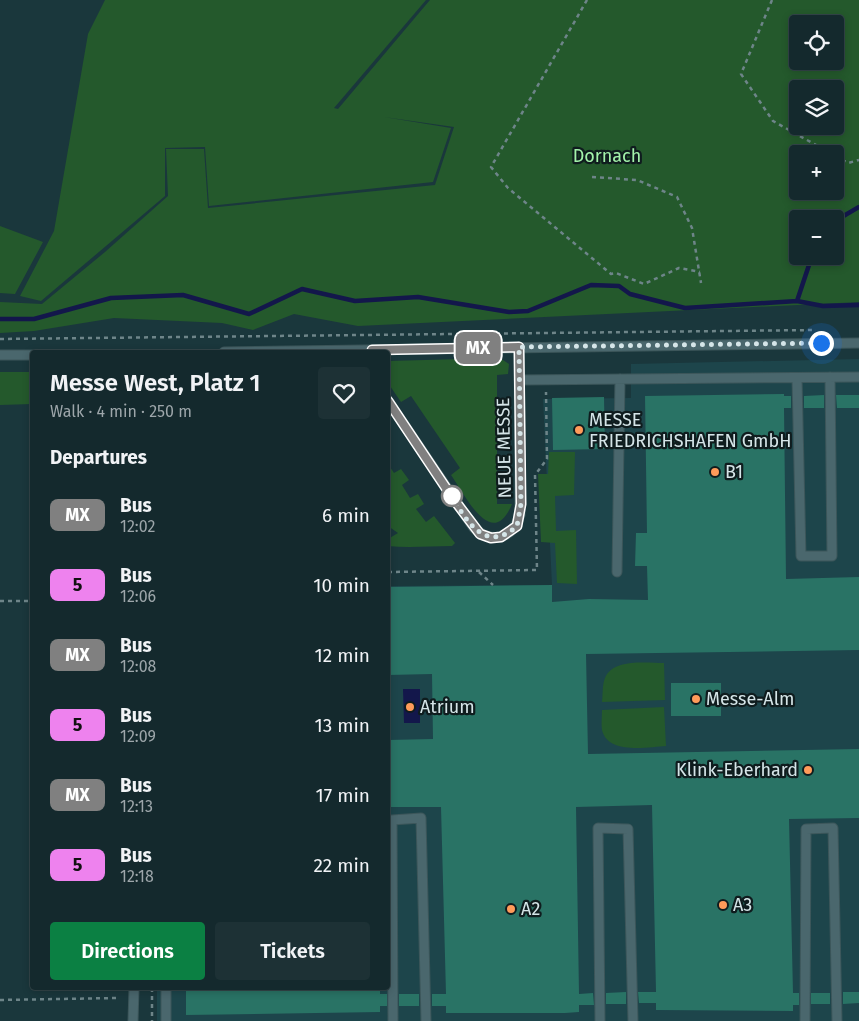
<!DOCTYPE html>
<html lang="en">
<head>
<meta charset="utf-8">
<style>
  :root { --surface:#14292d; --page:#1d3135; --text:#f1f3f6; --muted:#9da6aa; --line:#334549; --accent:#0b8043 }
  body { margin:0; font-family:"Fira Sans",sans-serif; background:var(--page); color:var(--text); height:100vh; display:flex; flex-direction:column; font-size:19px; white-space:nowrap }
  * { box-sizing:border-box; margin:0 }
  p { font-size:16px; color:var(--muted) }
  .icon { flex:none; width:28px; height:28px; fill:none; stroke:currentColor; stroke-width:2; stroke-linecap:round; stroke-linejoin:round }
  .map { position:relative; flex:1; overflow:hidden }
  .sheet { position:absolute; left:30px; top:350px; width:360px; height:640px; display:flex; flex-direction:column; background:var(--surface); border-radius:5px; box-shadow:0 2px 8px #0003,0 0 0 1px var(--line) }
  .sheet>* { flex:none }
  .badge { padding:0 10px; border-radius:8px; font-size:18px; line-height:32px }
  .controls { position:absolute; left:789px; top:15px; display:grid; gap:10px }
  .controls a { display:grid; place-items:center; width:55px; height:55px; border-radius:5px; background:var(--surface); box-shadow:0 2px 8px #0003,0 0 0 1px var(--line); font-size:25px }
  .you { position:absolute; width:25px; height:25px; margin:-12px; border:4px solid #fff; border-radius:50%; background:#1a73e8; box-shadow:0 0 0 8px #1a73e833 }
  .map>.badge { position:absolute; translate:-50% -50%; box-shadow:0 0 0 2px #fff }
  h2 { padding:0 20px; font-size:19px; line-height:45px }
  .round { display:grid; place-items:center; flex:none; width:52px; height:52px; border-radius:5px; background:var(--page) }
  .summary { display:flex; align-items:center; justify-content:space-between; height:85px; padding:0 20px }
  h1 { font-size:24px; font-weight:600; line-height:38px }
  .action { display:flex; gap:10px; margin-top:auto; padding:10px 20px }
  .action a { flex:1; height:58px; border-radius:5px; background:var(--accent); color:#fff; font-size:20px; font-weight:600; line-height:58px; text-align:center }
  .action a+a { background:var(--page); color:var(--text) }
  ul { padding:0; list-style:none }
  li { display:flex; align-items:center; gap:15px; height:70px; padding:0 20px }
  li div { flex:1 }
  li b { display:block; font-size:19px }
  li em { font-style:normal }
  li .badge { min-width:55px; font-weight:700; text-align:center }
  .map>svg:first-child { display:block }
  .built { fill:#1d454b }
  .green { fill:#24592c; fill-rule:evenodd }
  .water { fill:#13174b }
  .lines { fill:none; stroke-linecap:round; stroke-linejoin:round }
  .stream { stroke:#13174b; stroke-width:4.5 }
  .building { fill:#297365 }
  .service-casing { stroke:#3c565a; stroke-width:11 }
  .path { stroke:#6e8589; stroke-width:2.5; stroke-dasharray:4 4; stroke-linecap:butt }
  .service { stroke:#4a676d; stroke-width:9 }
  .line-casing { stroke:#fff; stroke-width:11 }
  .line { stroke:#808080; stroke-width:8 }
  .walk { stroke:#d5e5e8; stroke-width:5; stroke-dasharray:0 9 }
  .poi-dot { fill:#ff9b5a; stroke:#0f1c1e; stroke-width:2 }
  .stop-dot { fill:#fff; stroke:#808080; stroke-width:2.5 }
  .labels { text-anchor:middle; stroke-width:4.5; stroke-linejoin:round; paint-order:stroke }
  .park-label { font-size:18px; fill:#a3f2aa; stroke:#0f1c1e }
  .poi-label { font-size:18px; fill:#d5e5e8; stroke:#0f1c1e; text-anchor:start }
  .street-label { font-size:18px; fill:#d5e5e8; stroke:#0f1c1e }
</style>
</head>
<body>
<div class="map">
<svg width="859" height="1021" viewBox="0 0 859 1021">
  <rect width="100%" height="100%" fill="#1a373c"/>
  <path class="built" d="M859,359v662h-702v-33h231v-402l164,-1 -9,-186 88,-1v-34z"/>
  <path class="green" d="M105,0h321l-92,108 4,1 92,-109h429v302l-501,24 -64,-12 -41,16 -31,-7 -108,-5 -80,13 -34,2v-31l42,2 63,-52 63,-56 -2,-47h38l4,59 227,-23 19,-58 -70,-10 67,11 -18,54 -224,24 -4,-59 -40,1v48l-124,105 -21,-5 34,-65 34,-197zM798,24h37v37h-37zM798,89h37v37h-37zM798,154h37v37h-37zM798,219h37v37h-37z
    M0,226l43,16 -28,52 -15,-1z
    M500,358l9,6 -1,10 -11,1v129h15c-20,48 -47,-9 -61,-29l9,-7 -49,-72 -10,6 -13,-19v-22z
    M0,372h32v32l-32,1z
    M549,452h26l-1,43 -19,1 1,35 20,-1 1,54 -20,-1 -2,-40 -14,-1 -3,-68h10z
    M388,464l6,9 7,-4 8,11 -7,5 8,13 8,-4 6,10 -8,5 10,13 8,-6 21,27 -3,3c-22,0 -43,2 -64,0v-7l10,-6 -10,-7z
    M664,663l1,37 -63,2c1,-7 0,-17 3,-24 8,-20 42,-15 59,-15z
    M664,707l2,39c-18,1 -58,9 -64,-16 -1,-6 0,-13 0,-20z"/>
  <path class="water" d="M403,689h17v34h-16z"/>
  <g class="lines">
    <path class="stream" d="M835,221l24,-14
      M797,301l15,-45
      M0,319h34l77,-21 72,-3 66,19 53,-25 53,12 63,-4 91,15 19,-1 63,-26 28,1 11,8 55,14 112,-7 26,5 36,-1"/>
  </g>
  <path class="building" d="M784,394v2h7v12h-7l2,171 73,-2v73l-273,4 2,100 271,-5v69l-70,1 4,174h6v12h-6v6l-137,-1v-7h-17l-1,-11h18l-4,-187 -76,2 3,187 14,-1 1,12h-15v7l-14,1h-119v-7h-14v-12h14l-5,-187h-53v-67l45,-1 -1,-65 -44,1v-88l164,-2v17l37,-3 59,1 -1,-34h-12l1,-33h11l-2,-137z
    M824,395v13h-20v-12z
    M836,395h23v13h-22z
    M604,397l1,52 -52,1 -1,-52z
    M671,683h50v33h-50z
    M186,988h194v6h7v12h-7v6l-194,3z
    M626,992v12h-20v-11z
    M843,992h16v11l-16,1z
    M811,993h19v11h-19z
    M399,994h20v12h-20z"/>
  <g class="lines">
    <g class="service-casing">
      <path id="service" d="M224,352l635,-9
        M0,355h32
        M797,378l4,178h31l-2,-179
        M519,380l340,-3
        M388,401l86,127c18,17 39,10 46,-13l-1,-168
        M617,572l3,-193
        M166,988v33
        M133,1021l1,-33
        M393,1021l-1,-201 29,-2 5,203
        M600,1021l-2,-193 30,1 5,192
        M805,1021l1,-192 27,-1 4,193"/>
    </g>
    <path class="path" d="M587,0l-96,167 17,21 103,86 5,-1 28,11 35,-16 21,4
      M772,0l-31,74 32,47 59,33
      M835,156l13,7 11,-3
      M592,177l45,3 40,17 15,31 9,55
      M0,339l816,-9
      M388,572l149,-2 -2,-95 12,-16 -1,-67
      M479,572l14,13
      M0,601h32
      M152,988v33
      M0,1000l118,-2"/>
    <use href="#service" class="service"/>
  </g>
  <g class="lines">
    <g class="line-casing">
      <path id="line" d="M372,350l147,-3 2,157 -4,22 -16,11 -10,1 -11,-4 -28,-37 -64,-96"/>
    </g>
    <use href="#line" class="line"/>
    <path class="walk" d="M452,496c14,26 35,58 65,30l4,-22 -2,-157 302,-4"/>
  </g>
  <g class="poi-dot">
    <circle cx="579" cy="430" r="5"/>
    <circle cx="715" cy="472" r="5"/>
    <circle cx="696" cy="699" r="5"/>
    <circle cx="410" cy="707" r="5"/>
    <circle cx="808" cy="770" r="5"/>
    <circle cx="723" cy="905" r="5"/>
    <circle cx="511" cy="909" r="5"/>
  </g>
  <circle class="stop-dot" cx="452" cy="496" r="10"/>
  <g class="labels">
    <g class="park-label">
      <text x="607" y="162">Dornach</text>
    </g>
    <g class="poi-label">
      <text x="589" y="426">MESSE<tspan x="589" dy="21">FRIEDRICHSHAFEN GmbH</tspan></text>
      <text x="725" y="478">B1</text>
      <text x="706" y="705">Messe-Alm</text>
      <text x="420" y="713">Atrium</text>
      <text x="798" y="776" text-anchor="end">Klink-Eberhard</text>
      <text x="733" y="911">A3</text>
      <text x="521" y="915">A2</text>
    </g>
    <g class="street-label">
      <text transform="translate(504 448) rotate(-91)" y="6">NEUE MESSE</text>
    </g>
  </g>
</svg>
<div class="controls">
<a><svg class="icon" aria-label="locate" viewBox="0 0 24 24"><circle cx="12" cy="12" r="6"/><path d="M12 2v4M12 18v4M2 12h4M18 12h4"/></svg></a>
<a><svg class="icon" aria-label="layers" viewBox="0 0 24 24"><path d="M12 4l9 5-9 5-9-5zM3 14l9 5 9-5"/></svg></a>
<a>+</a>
<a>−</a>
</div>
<div class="you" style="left:821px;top:343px"></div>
<b class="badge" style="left:478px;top:348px;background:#808080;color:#fff">MX</b>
<section class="sheet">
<div class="summary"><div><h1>Messe West, Platz 1</h1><p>Walk · 4 min · 250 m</p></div><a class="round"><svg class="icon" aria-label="heart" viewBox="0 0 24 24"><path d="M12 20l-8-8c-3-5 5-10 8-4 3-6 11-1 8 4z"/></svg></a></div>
<h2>Departures</h2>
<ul>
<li><span class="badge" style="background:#808080;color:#fff">MX</span><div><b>Bus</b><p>12:02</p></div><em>6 min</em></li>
<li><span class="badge" style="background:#ee82ee;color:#111">5</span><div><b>Bus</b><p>12:06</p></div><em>10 min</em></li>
<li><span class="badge" style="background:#808080;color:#fff">MX</span><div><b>Bus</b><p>12:08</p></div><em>12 min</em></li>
<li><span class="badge" style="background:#ee82ee;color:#111">5</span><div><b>Bus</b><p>12:09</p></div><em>13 min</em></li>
<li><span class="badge" style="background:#808080;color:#fff">MX</span><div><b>Bus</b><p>12:13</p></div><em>17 min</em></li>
<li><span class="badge" style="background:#ee82ee;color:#111">5</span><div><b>Bus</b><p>12:18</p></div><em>22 min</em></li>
</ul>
<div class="action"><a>Directions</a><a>Tickets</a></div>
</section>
</div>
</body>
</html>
